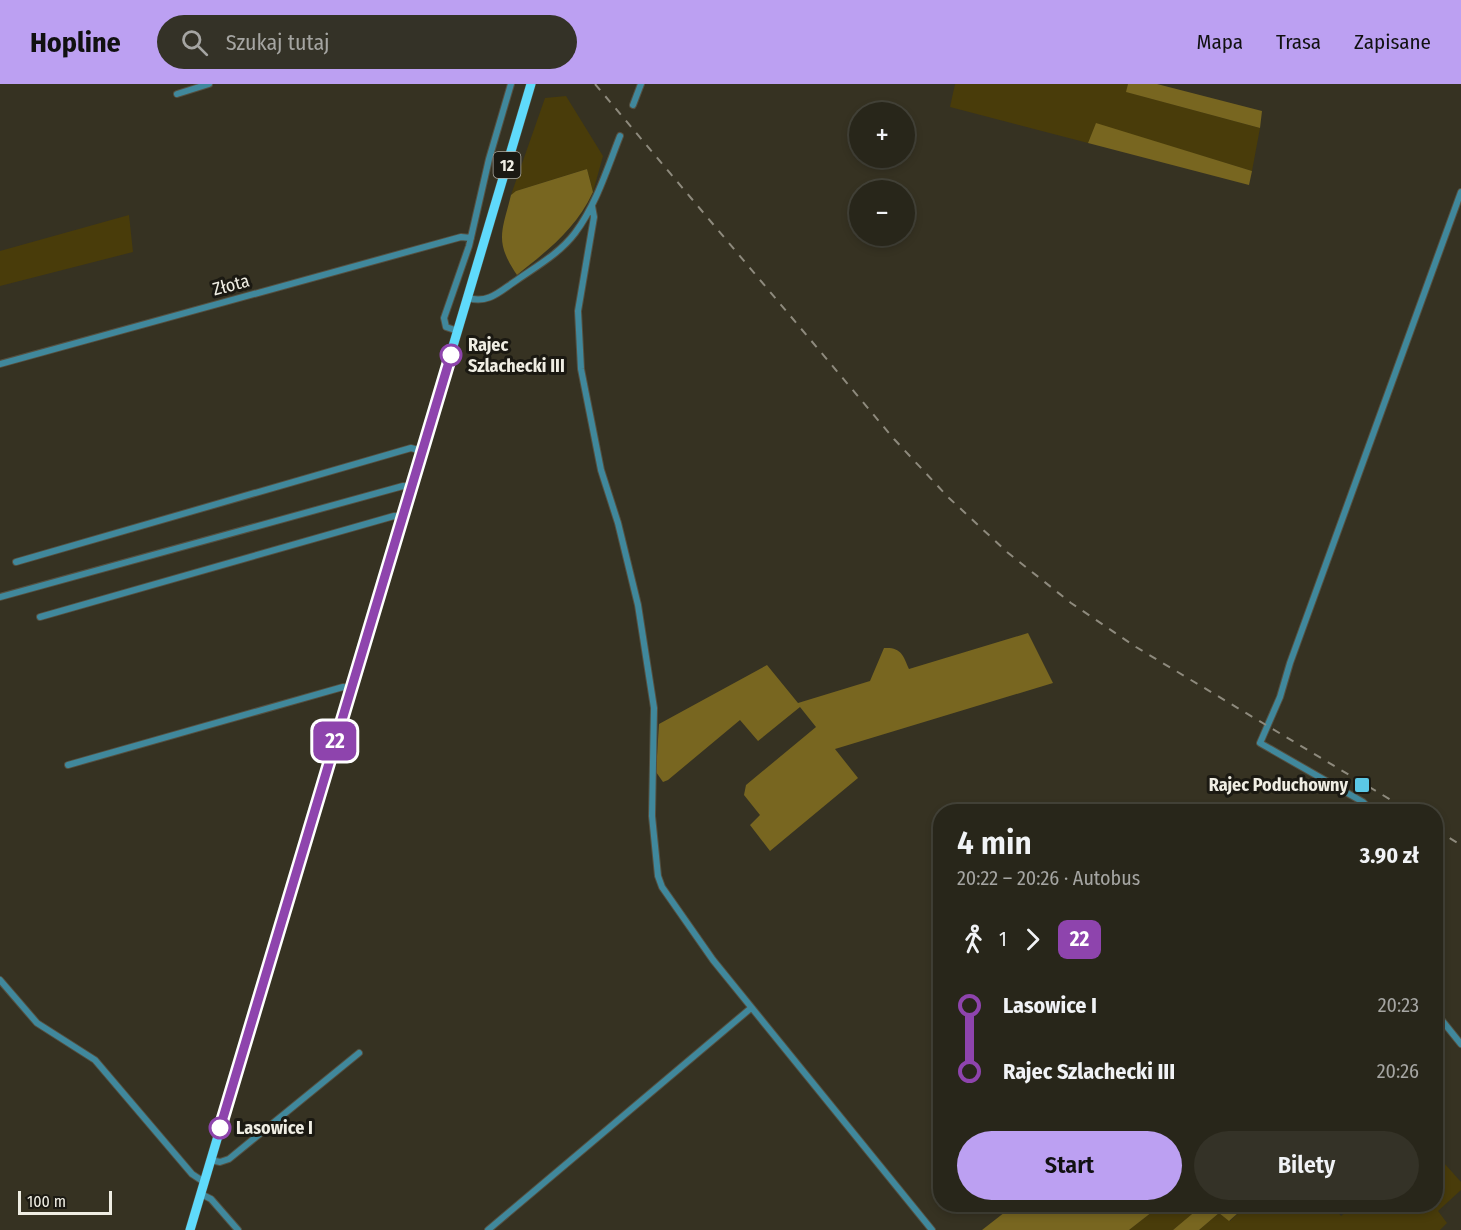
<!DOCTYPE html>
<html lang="pl">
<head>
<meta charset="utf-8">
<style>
  :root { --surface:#28261a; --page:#343227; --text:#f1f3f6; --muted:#a5a5a2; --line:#444339; --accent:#bca0f2 }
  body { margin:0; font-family:"Fira Sans Condensed",sans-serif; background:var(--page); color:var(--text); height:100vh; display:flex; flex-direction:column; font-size:22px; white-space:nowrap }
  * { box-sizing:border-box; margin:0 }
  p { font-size:20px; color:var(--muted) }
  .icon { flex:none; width:33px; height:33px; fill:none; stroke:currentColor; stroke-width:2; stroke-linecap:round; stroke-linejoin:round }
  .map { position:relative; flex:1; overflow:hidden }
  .drawer { position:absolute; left:933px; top:720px; width:510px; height:408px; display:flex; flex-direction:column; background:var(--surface); border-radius:24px; box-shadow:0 3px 9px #0003,0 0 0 2px var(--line) }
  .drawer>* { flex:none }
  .badge { padding:0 12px; border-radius:9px; font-size:21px; line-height:39px }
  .controls { position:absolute; left:849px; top:18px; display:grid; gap:12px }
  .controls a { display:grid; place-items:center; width:66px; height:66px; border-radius:50%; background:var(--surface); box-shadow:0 3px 9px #0003,0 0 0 2px var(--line); font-size:30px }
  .scale { position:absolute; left:18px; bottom:15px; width:94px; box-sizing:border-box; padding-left:6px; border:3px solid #efede3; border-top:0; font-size:16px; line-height:21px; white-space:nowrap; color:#efede3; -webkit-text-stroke:4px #1b1912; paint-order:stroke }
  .map>.badge { position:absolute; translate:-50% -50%; box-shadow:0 0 0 3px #fff }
  .legs { display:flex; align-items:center; gap:9px; height:66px; padding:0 24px; font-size:20px }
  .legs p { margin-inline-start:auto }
  .head { display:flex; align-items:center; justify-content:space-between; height:102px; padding:0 24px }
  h1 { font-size:33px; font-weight:600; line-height:45px }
  .button { display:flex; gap:12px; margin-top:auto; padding:12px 24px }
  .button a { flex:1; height:69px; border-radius:36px; background:var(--accent); color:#111; font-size:24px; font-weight:600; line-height:69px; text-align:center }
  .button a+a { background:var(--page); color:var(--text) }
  ul { padding:0 24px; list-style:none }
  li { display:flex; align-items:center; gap:21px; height:66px; font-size:22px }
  li i { display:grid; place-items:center; width:9px; height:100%; margin:0 8px; background:currentColor }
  li i::after { content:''; width:15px; height:15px; margin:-8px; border:4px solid; border-radius:50%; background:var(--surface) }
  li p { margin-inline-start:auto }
  li:first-child i { background:linear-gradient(#0000 50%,currentColor 0) }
  li:last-child i { background:linear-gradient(currentColor 50%,#0000 0) }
  header { display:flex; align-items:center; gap:36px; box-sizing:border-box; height:84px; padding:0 30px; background:var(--accent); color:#111 }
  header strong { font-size:28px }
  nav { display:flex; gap:33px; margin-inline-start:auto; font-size:21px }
  .search { width:420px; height:54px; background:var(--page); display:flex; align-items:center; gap:15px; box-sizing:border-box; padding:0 21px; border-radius:33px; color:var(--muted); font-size:22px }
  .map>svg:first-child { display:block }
  .green { fill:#493c0a }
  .forest { fill:#786620 }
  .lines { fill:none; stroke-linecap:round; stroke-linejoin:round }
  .minor-casing { stroke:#545041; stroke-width:8 }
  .primary-casing { stroke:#545041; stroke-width:10 }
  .minor { stroke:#40889c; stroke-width:6 }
  .primary { stroke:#5fdafb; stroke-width:9 }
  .rail { stroke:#8e8a7d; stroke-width:2; stroke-dasharray:8 8; stroke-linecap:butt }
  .line-1-casing { stroke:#fff; stroke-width:14 }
  .line-1 { stroke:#8e44ad; stroke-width:9 }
  .stop-1-dot { fill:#fff; stroke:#8e44ad; stroke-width:3 }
  .poi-dot { fill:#5bc8e6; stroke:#1b1912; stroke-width:2 }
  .labels { text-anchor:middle; stroke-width:6; stroke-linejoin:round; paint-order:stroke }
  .shield { fill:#1b1912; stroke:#afada4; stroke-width:1.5 }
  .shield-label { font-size:16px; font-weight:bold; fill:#efede3 }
  .street-label { font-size:18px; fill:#efede3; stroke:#1b1912 }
  .stop-label { font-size:18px; font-weight:bold; fill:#efede3; stroke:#1b1912; text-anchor:start }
  .poi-label { font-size:18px; font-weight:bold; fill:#efede3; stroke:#1b1912; text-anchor:end }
</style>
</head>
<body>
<header>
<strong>Hopline</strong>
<div class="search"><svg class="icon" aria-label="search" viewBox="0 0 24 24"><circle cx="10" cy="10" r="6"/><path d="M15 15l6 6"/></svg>Szukaj tutaj</div>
<nav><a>Mapa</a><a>Trasa</a><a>Zapisane</a></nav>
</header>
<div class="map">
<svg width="1461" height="1146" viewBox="0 0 1461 1146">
  <rect width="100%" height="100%" fill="#363222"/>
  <path class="green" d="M955,0h173l-1,8 133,36 -8,43 -156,-47 -8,19 -138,-36z
    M566,12l37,60 -10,36 -6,-23 -71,22 -5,4 34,-97z
    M129,131l4,37 -133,34v-35z
    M1436,1070l25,28v8l-23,21 9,12 -7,7h-241l20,-17 11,8 17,-16h85l9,11 13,-11 82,-1z
    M1161,1121h43l-31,25h-44z"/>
  <path class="forest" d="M1128,0h29l105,27 -2,17 -134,-36z
    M1096,39l156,48 -3,14 -161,-42z
    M587,85l6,23c-18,38 -44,57 -76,83 -23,-34 -15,-43 -6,-80l5,-4z
    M1028,549l25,50 -218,66 23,29 -88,73 -20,-26 10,-10 -16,-20 2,-10 70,-58 -16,-20 -42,34 -18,-21 -72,60 -5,2 -7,-10 3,-48 108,-59 31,38 72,-22 14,-33c17,-1 19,7 25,21z
    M1057,1120h104v1l-32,25h-147l32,-25h31l6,5z
    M1204,1120h43v1l-18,16 -10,-8 -20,17h-26z"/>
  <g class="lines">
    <g class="minor-casing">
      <path id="minor" d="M177,10l32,-10
        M633,21l8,-21
        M592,122l2,11 -16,94 3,58 20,101 17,53 20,82 16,103 -2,108 6,60 4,11 51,73 219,270
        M468,214c21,6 32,-7 49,-18 20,-14 43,-27 58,-47 21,-28 32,-64 45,-97
        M458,247l-12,-4 -2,-9 25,-72 20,-87 22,-75
        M0,280l461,-127 10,1
        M16,478l395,-114 11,3
        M0,513l403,-111 8,1
        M40,533l354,-101 8,1
        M68,681l275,-78 8,2
        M1373,728l-10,-10 -103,-59 20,-46 10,-34 171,-471
        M0,896l37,43 58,37 97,114 12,8
        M1436,929l25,31
        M211,1076l9,2 9,-3 130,-106
        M201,1110l10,5 27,31
        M488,1146l263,-222"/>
    </g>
    <g class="primary-casing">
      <path id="primary" d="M190,1146l341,-1146"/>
    </g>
    <use href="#minor" class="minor"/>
    <use href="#primary" class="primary"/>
    <path class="rail" d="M595,0l299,355 54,58 59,55 64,51 65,44 275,165
      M1436,746l25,15"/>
  </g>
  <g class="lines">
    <g class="line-1-casing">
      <path id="line-1" d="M220,1044l231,-773"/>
    </g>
    <use href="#line-1" class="line-1"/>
  </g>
  <g class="stop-1-dot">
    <circle cx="451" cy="271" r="10"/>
    <circle cx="220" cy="1044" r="10"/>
  </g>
  <rect class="poi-dot" x="1354" y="693" width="16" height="16" rx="3"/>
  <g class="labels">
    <rect class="shield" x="493.5" y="68" width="27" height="26" rx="4.5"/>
    <g class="shield-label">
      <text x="507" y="87">12</text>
    </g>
    <g class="street-label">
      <text transform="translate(231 201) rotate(-15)" y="6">Złota</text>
    </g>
    <g class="stop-label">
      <text x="468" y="267">Rajec<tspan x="468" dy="21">Szlachecki III</tspan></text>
      <text x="236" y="1050">Lasowice I</text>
    </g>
    <g class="poi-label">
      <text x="1348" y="707">Rajec Poduchowny</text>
    </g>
  </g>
</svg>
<div class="controls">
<a>+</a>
<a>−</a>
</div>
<div class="scale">100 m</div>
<b class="badge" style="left:335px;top:657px;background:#8e44ad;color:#fff">22</b>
<section class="drawer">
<div class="head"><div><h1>4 min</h1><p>20:22 – 20:26 · Autobus</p></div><b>3.90 zł</b></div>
<div class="legs"><svg class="icon" aria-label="walk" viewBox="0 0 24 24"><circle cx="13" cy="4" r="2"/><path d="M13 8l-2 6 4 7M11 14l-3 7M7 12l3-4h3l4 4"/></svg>1<svg class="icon" aria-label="forward" viewBox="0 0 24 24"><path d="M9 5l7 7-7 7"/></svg><b class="badge" style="background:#8e44ad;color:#fff">22</b></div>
<ul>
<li><i style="color:#8e44ad"></i><b>Lasowice I</b><p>20:23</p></li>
<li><i style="color:#8e44ad"></i><b>Rajec Szlachecki III</b><p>20:26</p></li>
</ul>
<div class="button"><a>Start</a><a>Bilety</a></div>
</section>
</div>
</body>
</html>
